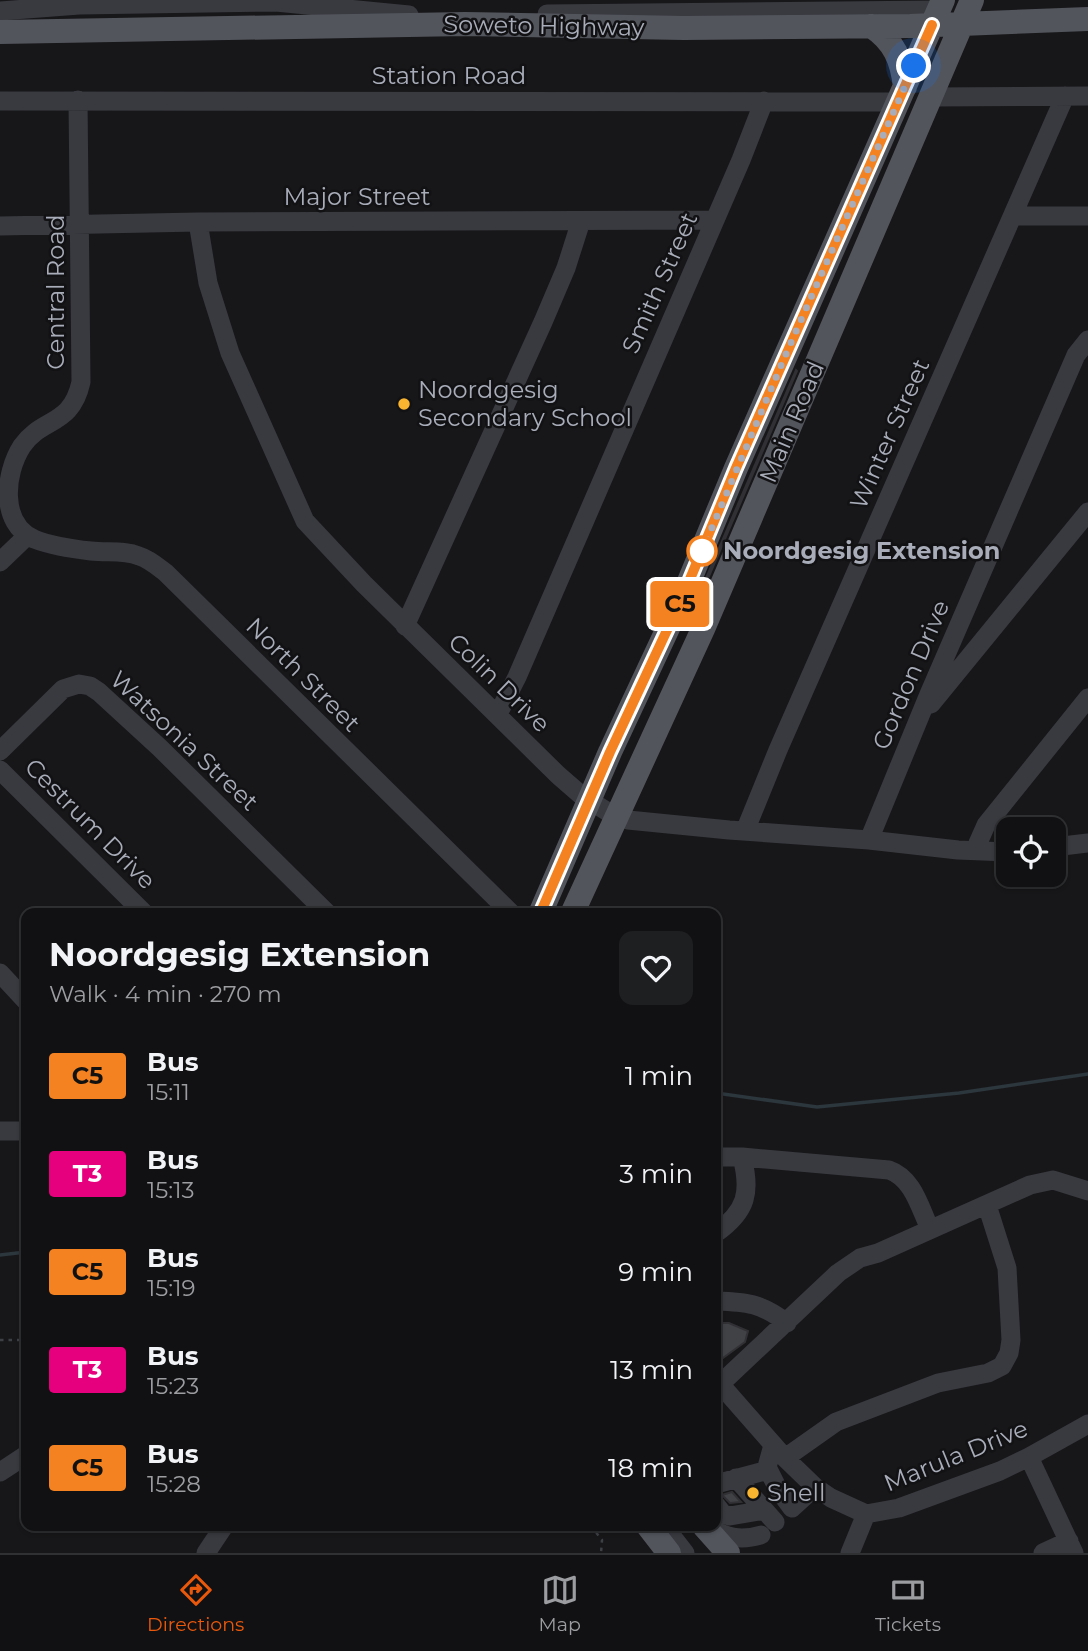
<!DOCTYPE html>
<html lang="en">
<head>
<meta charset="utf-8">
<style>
  :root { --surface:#111113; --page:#1e1f21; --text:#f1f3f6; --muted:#9c9da0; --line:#303133; --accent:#ea580c }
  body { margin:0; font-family:Montserrat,sans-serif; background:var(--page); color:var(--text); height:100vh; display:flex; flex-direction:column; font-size:26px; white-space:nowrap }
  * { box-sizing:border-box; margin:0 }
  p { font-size:23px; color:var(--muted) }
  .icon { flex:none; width:38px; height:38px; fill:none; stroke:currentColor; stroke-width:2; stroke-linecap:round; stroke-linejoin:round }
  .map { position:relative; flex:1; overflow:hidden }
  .panel { position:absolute; left:21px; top:908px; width:700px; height:623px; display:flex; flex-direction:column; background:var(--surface); border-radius:14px; box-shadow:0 2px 5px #0004,0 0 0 2px var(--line) }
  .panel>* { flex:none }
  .badge { padding:0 14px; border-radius:5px; font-size:24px; line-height:46px }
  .buttons { position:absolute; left:996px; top:817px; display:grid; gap:14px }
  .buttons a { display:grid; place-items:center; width:70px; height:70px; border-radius:14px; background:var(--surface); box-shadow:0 2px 5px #0004,0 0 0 2px var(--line); font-size:35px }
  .you { position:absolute; width:35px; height:35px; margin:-18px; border:5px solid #fff; border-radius:50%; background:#1a73e8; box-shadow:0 0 0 10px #1a73e833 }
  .map>.badge { position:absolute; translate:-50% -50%; box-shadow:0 0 0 4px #fff }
  .round { display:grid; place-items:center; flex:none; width:74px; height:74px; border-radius:14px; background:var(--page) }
  .headline { display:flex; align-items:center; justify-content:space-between; height:119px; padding:0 28px }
  h1 { font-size:33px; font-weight:700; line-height:52px }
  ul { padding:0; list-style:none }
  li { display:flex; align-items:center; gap:21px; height:98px; padding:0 28px }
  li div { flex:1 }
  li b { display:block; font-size:26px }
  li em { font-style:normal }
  li .badge { min-width:77px; font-weight:700; text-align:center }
  .tab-bar { display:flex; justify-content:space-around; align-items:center; height:98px; border-top:2px solid var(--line); background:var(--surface); font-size:19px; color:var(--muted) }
  .tab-bar a { display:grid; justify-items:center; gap:4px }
  .tab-bar .current { color:var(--accent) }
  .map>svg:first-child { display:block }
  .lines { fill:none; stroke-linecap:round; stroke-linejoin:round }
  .stream { stroke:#2c363d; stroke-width:3.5 }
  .building { fill:#414246; stroke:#313135; stroke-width:2 }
  .path { stroke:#3d4045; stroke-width:2.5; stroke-dasharray:3.5 5; stroke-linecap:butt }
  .minor { stroke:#393a40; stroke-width:19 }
  .major { stroke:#53555d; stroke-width:24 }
  .line-casing { stroke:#fff; stroke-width:16 }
  .line { stroke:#f58220; stroke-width:10 }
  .walk { stroke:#a8adb9; stroke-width:7; stroke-dasharray:0 12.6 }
  .poi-dot { fill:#f9b52f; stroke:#121214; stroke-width:2.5 }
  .stop-dot { fill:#fff; stroke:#f58220; stroke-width:3.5 }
  .labels { text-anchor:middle; stroke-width:5; stroke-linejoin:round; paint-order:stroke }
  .street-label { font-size:24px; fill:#a8adb9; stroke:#121214 }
  .poi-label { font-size:24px; fill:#a8adb9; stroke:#121214; text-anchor:start }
  .stop-label { font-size:24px; font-weight:bold; fill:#a8adb9; stroke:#121214; text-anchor:start }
</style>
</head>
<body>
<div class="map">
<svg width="1088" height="1553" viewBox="0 0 1088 1553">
  <rect width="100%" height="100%" fill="#171719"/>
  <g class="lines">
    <path class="stream" d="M716,1093l101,14 142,-14 129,-19
      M0,1255l26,-3"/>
  </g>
  <path class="building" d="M796,370l1,1 -108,252 -2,-1z
    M716,1323h13l19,8 -3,11 -29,21z
    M732,1492l9,10 -11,1 -8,-8z"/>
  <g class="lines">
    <path class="path" d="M0,1340h26
      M591,1526l11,14 -1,13"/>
    <path class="minor" d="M0,11l79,-6 197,-3 133,13
      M547,14l391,-4
      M932,97l156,-1
      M78,100l3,282c-10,45 -39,35 -59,64 -18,28 -22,78 12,93 18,7 38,10 57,12 16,2 33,-1 48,5 10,3 18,10 27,17l346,341
      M0,101l898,1
      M1014,216h74
      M198,222l10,61 22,70 75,168 59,63 194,191 23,20 27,17 20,8 101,10 140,10 89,10 50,2
      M0,226l198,-4 517,-2
      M0,562l27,-26
      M405,626l138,-304 23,-54 15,-47
      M931,704l157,-192
      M498,714l19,-37 224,-517 23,-59
      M0,751l63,-62 16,-5 11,2 9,6 61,56 168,166
      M0,770l145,144
      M745,831l33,-81 287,-654
      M869,840l60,-146 147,-339 12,-15
      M1054,847l34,-4
      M977,851l1,-8 8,-18 102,-127
      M0,973l26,28
      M0,1131h26
      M716,1157h26c9,35 5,54 -26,76
      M742,1157l147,13c24,8 31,38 41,59
      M716,1301c31,1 45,2 71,22
      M720,1384l65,74 30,29 16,11 35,16 33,-6 101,-37 29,-14 59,-33
      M716,1388l122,-115 22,-15 18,-5 152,-68 23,-5 35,11
      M773,1445l-6,22 11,22 14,19 23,-21
      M1029,1457l45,96
      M785,1458l51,-36 102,-39 50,-10 14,-7 7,-13 2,-13 -4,-72 -20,-63
      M0,1472l26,-17
      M736,1478l39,44
      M716,1484l52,-14
      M716,1505l7,9 7,2 34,-6
      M664,1526l21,27
      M705,1527c22,9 32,15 56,8
      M206,1553l18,-27
      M850,1553l16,-39
      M1043,1553l26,-12"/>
    <path class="major" d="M871,26c23,15 31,34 34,61
      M0,32l465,-8 219,4 226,-2 178,-7
      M540,914l70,-162 73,-156 53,-128 207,-468
      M572,914l131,-285 269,-629
      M648,1526l21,27
      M704,1526l24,27"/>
  </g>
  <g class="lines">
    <g class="line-casing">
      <path id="line" d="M540,914l70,-162 73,-156 53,-128 196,-443"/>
    </g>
    <use href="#line" class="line"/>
    <path class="walk" d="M702,551l87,-204 125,-281"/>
  </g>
  <g class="poi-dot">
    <circle cx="404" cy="404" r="7"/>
    <circle cx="753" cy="1493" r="7"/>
  </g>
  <circle class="stop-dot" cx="702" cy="551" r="14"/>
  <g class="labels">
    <g class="street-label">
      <text transform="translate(544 26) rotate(1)" y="8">Soweto Highway</text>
      <text x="449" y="84">Station Road</text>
      <text x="357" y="205">Major Street</text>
      <text transform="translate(660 283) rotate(-66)" y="8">Smith Street</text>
      <text transform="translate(56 292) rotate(-90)" y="8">Central Road</text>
      <text transform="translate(792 422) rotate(-67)" y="8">Main Road</text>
      <text transform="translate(890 434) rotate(-66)" y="8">Winter Street</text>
      <text transform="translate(303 675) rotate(45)" y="8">North Street</text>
      <text transform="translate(911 675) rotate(-67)" y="8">Gordon Drive</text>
      <text transform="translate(499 683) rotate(44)" y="8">Colin Drive</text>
      <text transform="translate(184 741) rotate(43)" y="8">Watsonia Street</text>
      <text transform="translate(90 824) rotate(45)" y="8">Cestrum Drive</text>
      <text transform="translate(956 1456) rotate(-22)" y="8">Marula Drive</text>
    </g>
    <g class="poi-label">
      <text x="418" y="398">Noordgesig<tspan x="418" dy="28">Secondary School</tspan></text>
      <text x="767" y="1501">Shell</text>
    </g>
    <g class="stop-label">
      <text x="723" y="559">Noordgesig Extension</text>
    </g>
  </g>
</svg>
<div class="buttons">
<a><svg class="icon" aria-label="locate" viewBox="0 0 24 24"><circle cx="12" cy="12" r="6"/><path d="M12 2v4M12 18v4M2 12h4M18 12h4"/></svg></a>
</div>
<div class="you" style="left:914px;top:66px"></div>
<b class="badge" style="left:680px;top:604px;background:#f58220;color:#111">C5</b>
<section class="panel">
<div class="headline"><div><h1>Noordgesig Extension</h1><p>Walk · 4 min · 270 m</p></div><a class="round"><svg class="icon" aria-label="heart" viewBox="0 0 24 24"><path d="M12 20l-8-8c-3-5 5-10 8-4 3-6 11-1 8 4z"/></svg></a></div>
<ul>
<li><span class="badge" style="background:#f58220;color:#111">C5</span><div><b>Bus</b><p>15:11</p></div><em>1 min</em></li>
<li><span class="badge" style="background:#e6007e;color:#fff">T3</span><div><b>Bus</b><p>15:13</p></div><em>3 min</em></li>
<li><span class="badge" style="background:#f58220;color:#111">C5</span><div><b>Bus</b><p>15:19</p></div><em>9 min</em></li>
<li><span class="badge" style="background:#e6007e;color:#fff">T3</span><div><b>Bus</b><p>15:23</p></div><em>13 min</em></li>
<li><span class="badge" style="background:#f58220;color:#111">C5</span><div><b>Bus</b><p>15:28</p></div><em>18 min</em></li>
</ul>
</section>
</div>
<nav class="tab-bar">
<a class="current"><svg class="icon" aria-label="directions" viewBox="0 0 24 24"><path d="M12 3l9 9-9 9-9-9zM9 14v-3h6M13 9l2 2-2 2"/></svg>Directions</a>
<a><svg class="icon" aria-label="map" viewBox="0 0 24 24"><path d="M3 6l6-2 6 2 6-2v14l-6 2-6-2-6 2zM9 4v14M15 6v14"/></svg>Map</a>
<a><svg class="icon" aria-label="tickets" viewBox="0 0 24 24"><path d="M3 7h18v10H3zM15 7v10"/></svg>Tickets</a>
</nav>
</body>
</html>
